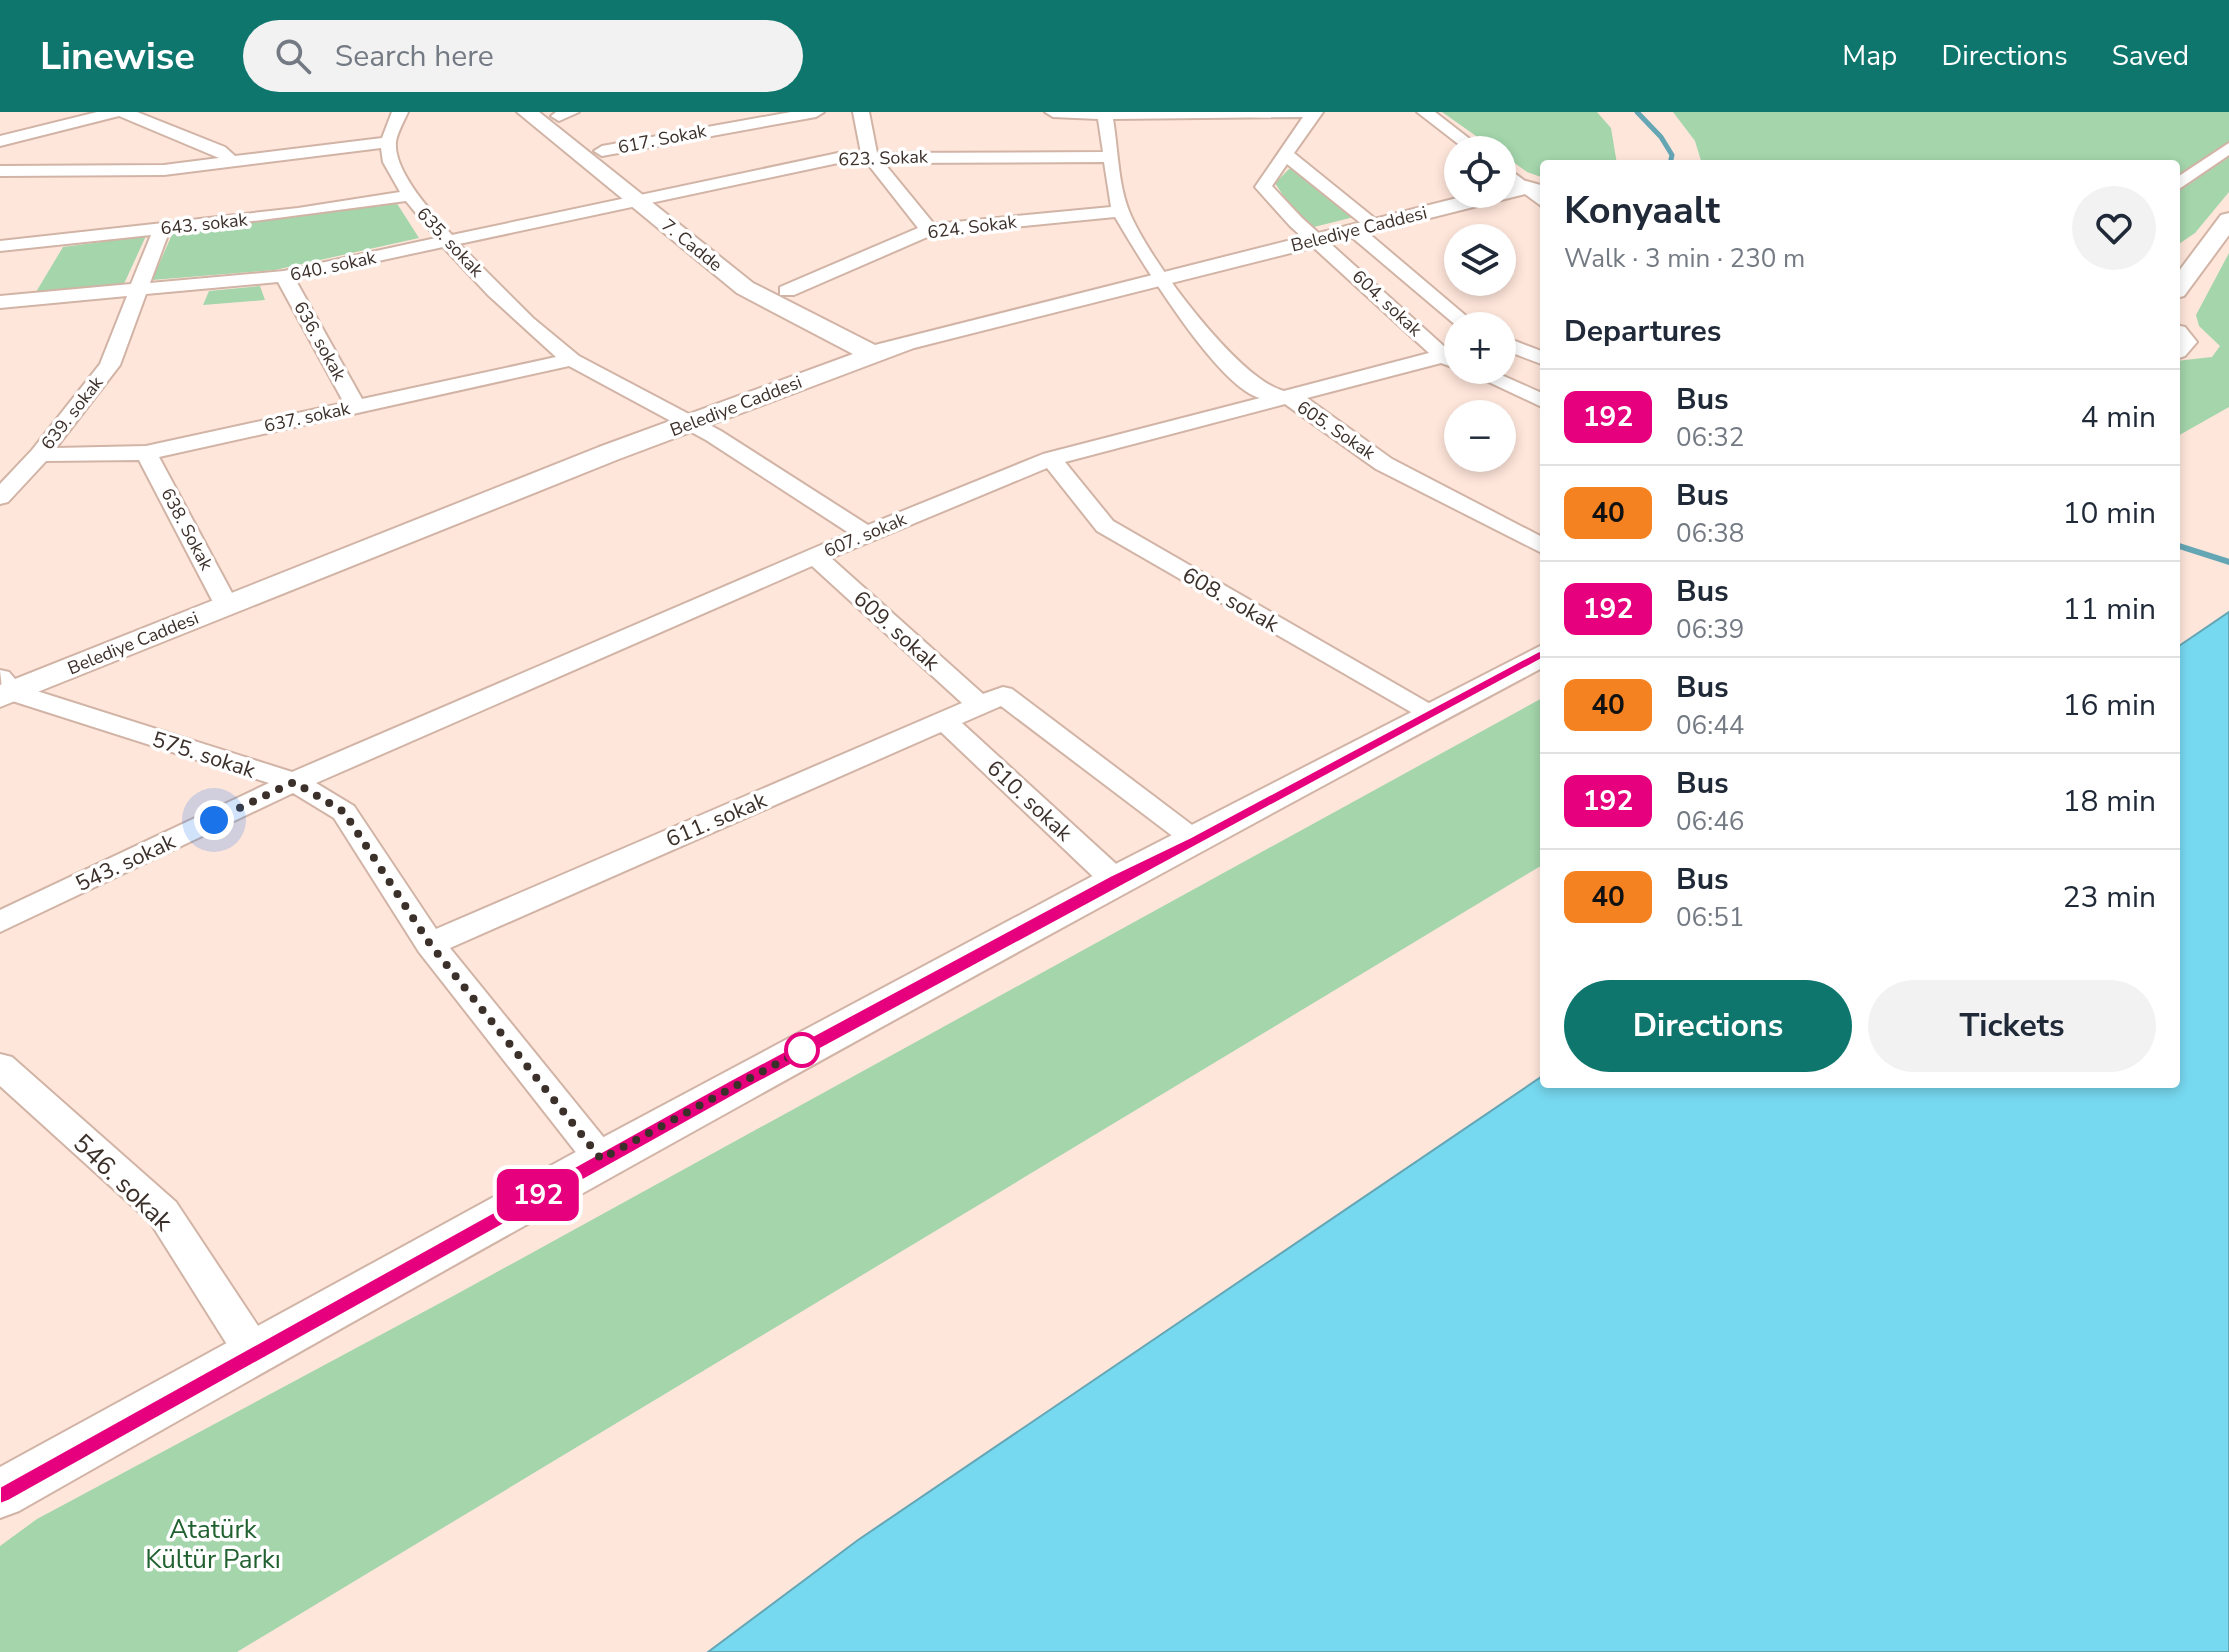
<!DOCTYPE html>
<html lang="en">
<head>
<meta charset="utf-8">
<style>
  :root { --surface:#fff; --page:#f2f2f3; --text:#1f2937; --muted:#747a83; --line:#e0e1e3; --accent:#0f766e }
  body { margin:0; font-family:"Nunito Sans",sans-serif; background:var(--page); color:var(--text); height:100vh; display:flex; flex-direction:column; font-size:30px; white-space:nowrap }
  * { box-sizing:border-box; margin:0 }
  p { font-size:26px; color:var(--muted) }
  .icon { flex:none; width:44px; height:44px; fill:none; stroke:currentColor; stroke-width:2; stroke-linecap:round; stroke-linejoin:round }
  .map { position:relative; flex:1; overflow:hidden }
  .drawer { position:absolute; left:1540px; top:48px; width:640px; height:928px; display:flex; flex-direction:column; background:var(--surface); border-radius:8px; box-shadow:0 4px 12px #0003 }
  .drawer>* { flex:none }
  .badge { padding:0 16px; border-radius:12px; font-size:28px; line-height:52px }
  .fabs { position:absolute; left:1444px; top:24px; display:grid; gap:16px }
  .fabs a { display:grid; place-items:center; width:72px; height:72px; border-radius:50%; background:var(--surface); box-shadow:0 4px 12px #0003; font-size:40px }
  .you { position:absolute; width:40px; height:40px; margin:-20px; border:6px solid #fff; border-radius:50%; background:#1a73e8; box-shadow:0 0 0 12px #1a73e833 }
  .map>.badge { position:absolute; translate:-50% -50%; box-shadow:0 0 0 4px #fff }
  h2 { padding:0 24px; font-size:30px; line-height:72px }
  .round { display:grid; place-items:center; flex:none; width:84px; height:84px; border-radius:42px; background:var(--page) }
  .overview { display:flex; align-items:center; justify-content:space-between; height:136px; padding:0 24px }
  h1 { font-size:38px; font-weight:700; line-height:60px }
  .action { display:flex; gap:16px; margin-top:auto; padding:16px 24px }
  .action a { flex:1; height:92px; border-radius:48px; background:var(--accent); color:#fff; font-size:32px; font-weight:700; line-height:92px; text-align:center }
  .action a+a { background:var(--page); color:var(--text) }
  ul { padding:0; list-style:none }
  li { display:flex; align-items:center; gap:24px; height:96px; padding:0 24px; border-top:2px solid var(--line) }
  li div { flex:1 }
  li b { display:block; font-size:30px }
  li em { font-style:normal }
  li .badge { min-width:88px; font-weight:700; text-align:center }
  header { display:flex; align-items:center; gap:48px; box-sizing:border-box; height:112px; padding:0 40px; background:var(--accent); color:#fff }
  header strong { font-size:38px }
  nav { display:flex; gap:44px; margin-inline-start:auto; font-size:28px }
  .search { width:560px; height:72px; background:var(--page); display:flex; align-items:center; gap:20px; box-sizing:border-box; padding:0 28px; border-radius:44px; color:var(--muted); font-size:30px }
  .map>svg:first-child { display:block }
  .green { fill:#a4d5ab }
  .water { fill:#77d9f0; stroke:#65a6b5; stroke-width:2 }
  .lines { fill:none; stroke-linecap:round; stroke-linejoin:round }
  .stream-far1 { stroke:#65a6b5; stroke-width:5 }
  .stream { stroke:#65a6b5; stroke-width:6 }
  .minor-casing { stroke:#d1b4a6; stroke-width:4 }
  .major-casing { stroke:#d1b4a6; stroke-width:4 }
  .minor { fill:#fff; fill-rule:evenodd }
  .major { fill:#fff; fill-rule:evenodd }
  .line { fill:#e6007e; stroke:#fff; stroke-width:2 }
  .walk { stroke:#3c302b; stroke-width:8; stroke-dasharray:0 14.4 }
  .stop-dot { fill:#fff; stroke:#e6007e; stroke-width:4 }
  .labels { text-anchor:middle; stroke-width:7; stroke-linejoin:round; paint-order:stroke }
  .far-street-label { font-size:18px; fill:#3c302b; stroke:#fff }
  .street-label { font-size:22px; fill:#3c302b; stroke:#fff }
  .near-street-label { font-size:26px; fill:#3c302b; stroke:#fff }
  .near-park-label { font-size:26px; fill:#216130; stroke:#fff }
</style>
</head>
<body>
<header>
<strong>Linewise</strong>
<div class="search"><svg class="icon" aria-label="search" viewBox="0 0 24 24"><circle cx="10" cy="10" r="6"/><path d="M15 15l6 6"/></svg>Search here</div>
<nav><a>Map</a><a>Directions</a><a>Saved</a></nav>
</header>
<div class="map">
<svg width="2229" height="1540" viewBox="0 0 2229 1540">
  <rect width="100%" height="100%" fill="#ffe6db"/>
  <path class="green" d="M1442,0h155l14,16 6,36h-73v14l-17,-6 -25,-18v-4h-6z
    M1673,0h556v80l-34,41 -19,13v-82h-474l-7,-23z
    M1296,56l62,48 -44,11 -26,-24 -13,-20 14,-14z
    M396,90l23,36 -144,32 -123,10 22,-50z
    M146,124l-23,50 -87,6 27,-45z
    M2229,141v154l-53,30v-76l36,-4 8,-11 -21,-20 -3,-11z
    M260,174l5,14 -62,5 6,-14z
    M1544,585v167l-1307,788h-237v-106l37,-27 418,-224z"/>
  <path class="water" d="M2229,500v1040h-1521l150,-112 686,-465v9h632v-436z"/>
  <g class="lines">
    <path class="stream-far1" d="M1637,0l24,25 11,18 -2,9"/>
    <path class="stream" d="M2176,433l53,17"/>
    <g class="minor-casing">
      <path id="minor" d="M97,0h40l88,35 10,9 147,-18 10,-26h16c-4,9 -11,21 -12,30 -3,29 37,72 56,93l386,-82h23l-8,-41h16l8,41 226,-1 -5,-33 -45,-2 -8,-5h278l-29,41 89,72 -9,5 -6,-1 -81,-65 -15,22 30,32 145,131 11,-3v23l-17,-6 -134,35 85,61 152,79v16l-168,-85 -91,-65 -220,58 48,59 326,188 4,6 -4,6 -9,2 -333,-192 -50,-63 -216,90 152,136 20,-7 9,2 200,151 -5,7h-20l-186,-141 -39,17 164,150 4,7 -4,7 -11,3 -11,-3 -163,-155 -491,216 163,201 6,10 -6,10 -12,4 -12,-4 -170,-217 -85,-134 -41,-25 -293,139v-22l269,-127 -266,-85 -3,-28 9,2 12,14 271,86 557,-239 -143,-93 -137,-74 -410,91 80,149 -12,7 -12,-7 -76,-146 -93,1 -38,41 -8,2v-20l32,-34 68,-86 27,-68 -127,12v-12l131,-12 20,-49 -151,16v-10l298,-33 102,-16 -17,-30 -2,-14 -217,27 -164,1v-10l164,-1 55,-7 -100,-42 -119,30v-10zM1303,5l-48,70 35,39 139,127 -145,38c-46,-11 -137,-134 -155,-180 -11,-27 -11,-63 -16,-92zM1104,50l7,45 -177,17 -50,-61zM838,51h29l51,65 -138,59v8h14l138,-60 183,-18c23,39 102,170 145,181l-217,56 -175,71 -147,-94 -142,-75 -46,-38 -74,-74zM406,89l30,37 -152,33 -134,12 19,-51zM443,135l45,48 68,62 -194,42 -67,-120zM278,170l66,121 -198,43 -90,2 64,-83 26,-71zM812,454l150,137 -526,226 -82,-123 -38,-23z
        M579,0l-20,9 -8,-5 5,-4z
        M791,0h33l-8,5 -214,39 -8,-5 8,-5z
        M1417,0h18l49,38h-18z
        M2229,31v12l-53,36v-13z
        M1502,52l42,31v13l-42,-31z
        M1354,113l6,1 118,100 -20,1 -110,-93 -3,-4z
        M1502,224l42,16v13l-42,-16z
        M1463,258h27l54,24v14z
        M0,942l12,3 164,145 92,139 6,12 -6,12 -14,5 -14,-5 -90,-143 -150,-136z"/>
    </g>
    <g class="major-casing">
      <path id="major" d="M517,0h22l214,171 122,62 598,-151h29v-7l24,-6 18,5v13l-19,-5 -611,154 -295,111 -619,248v-22l599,-238 254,-93 -116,-61z
        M2229,101v22l-45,61 -8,2v-23l45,-60z
        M2176,213l9,2 12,15 -12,14 -9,3z
        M1544,532v23c-513,274 -1020,557 -1525,844l-19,7v-51l585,-320 517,-276z"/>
    </g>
    <use href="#minor" class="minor"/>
    <use href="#major" class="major"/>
  </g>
  <path class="line" d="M1539,539l12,3 -807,436 -736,411 -8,3v-17l731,-407 379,-204 81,-39z"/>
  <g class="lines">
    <path class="walk" d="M214,708l80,-38 50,30 86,132 171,215 201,-109"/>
  </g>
  <circle class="stop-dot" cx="802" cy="938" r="16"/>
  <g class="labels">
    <g class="far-street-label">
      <text transform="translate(662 27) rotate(-11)" y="6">617. Sokak</text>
      <text transform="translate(883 46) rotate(-2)" y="6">623. Sokak</text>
      <text transform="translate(204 112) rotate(-6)" y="6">643. sokak</text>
      <text transform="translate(972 115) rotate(-7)" y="6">624. Sokak</text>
      <text transform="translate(1359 117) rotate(-14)" y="6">Belediye Caddesi</text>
      <text transform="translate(450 130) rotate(47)" y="6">635. sokak</text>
      <text transform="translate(692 133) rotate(39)" y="6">7. Cadde</text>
      <text transform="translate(333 154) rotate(-12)" y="6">640. sokak</text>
      <text transform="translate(1387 191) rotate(43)" y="6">604. sokak</text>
      <text transform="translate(320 229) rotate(61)" y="6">636. sokak</text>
      <text transform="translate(736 294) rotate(-21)" y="6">Belediye Caddesi</text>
      <text transform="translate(72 301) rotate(-52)" y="6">639. sokak</text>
      <text transform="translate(307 305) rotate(-12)" y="6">637. sokak</text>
      <text transform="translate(1336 318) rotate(34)" y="6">605. Sokak</text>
      <text transform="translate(187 417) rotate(62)" y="6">638. Sokak</text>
      <text transform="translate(865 423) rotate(-23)" y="6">607. sokak</text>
      <text transform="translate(133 531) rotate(-22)" y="6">Belediye Caddesi</text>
    </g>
    <g class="street-label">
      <text transform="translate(1231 487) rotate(30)" y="8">608. sokak</text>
      <text transform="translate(897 518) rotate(42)" y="8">609. sokak</text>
      <text transform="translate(204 642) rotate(18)" y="8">575. sokak</text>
      <text transform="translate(1030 688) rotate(43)" y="8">610. sokak</text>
      <text transform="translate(716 707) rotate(-23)" y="8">611. sokak</text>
      <text transform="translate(125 750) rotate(-25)" y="8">543. sokak</text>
    </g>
    <g class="near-street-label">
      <text transform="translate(123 1070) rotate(44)" y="9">546. sokak</text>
    </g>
    <g class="near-park-label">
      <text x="213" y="1426">Atatürk<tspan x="213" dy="30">Kültür Parkı</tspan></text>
    </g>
  </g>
</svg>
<div class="fabs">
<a><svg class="icon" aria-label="locate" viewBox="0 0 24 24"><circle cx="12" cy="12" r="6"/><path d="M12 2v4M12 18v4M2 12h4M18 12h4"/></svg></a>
<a><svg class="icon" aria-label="layers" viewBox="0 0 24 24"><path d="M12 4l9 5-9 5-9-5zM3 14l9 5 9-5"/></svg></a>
<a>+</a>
<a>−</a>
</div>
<div class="you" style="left:214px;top:708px"></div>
<b class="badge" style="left:538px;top:1083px;background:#e6007e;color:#fff">192</b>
<section class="drawer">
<div class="overview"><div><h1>Konyaalt</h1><p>Walk · 3 min · 230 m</p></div><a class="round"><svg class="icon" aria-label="heart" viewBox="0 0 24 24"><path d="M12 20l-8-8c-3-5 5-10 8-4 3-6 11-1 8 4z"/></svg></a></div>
<h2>Departures</h2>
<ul>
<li><span class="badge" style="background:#e6007e;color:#fff">192</span><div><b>Bus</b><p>06:32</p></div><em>4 min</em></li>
<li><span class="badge" style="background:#f58220;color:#111">40</span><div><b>Bus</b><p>06:38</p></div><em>10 min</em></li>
<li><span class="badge" style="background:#e6007e;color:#fff">192</span><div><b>Bus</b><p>06:39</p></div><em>11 min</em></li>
<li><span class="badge" style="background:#f58220;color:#111">40</span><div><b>Bus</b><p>06:44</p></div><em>16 min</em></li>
<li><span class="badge" style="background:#e6007e;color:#fff">192</span><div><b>Bus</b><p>06:46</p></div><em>18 min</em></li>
<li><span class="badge" style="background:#f58220;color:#111">40</span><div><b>Bus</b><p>06:51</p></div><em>23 min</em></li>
</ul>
<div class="action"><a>Directions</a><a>Tickets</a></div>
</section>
</div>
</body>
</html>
